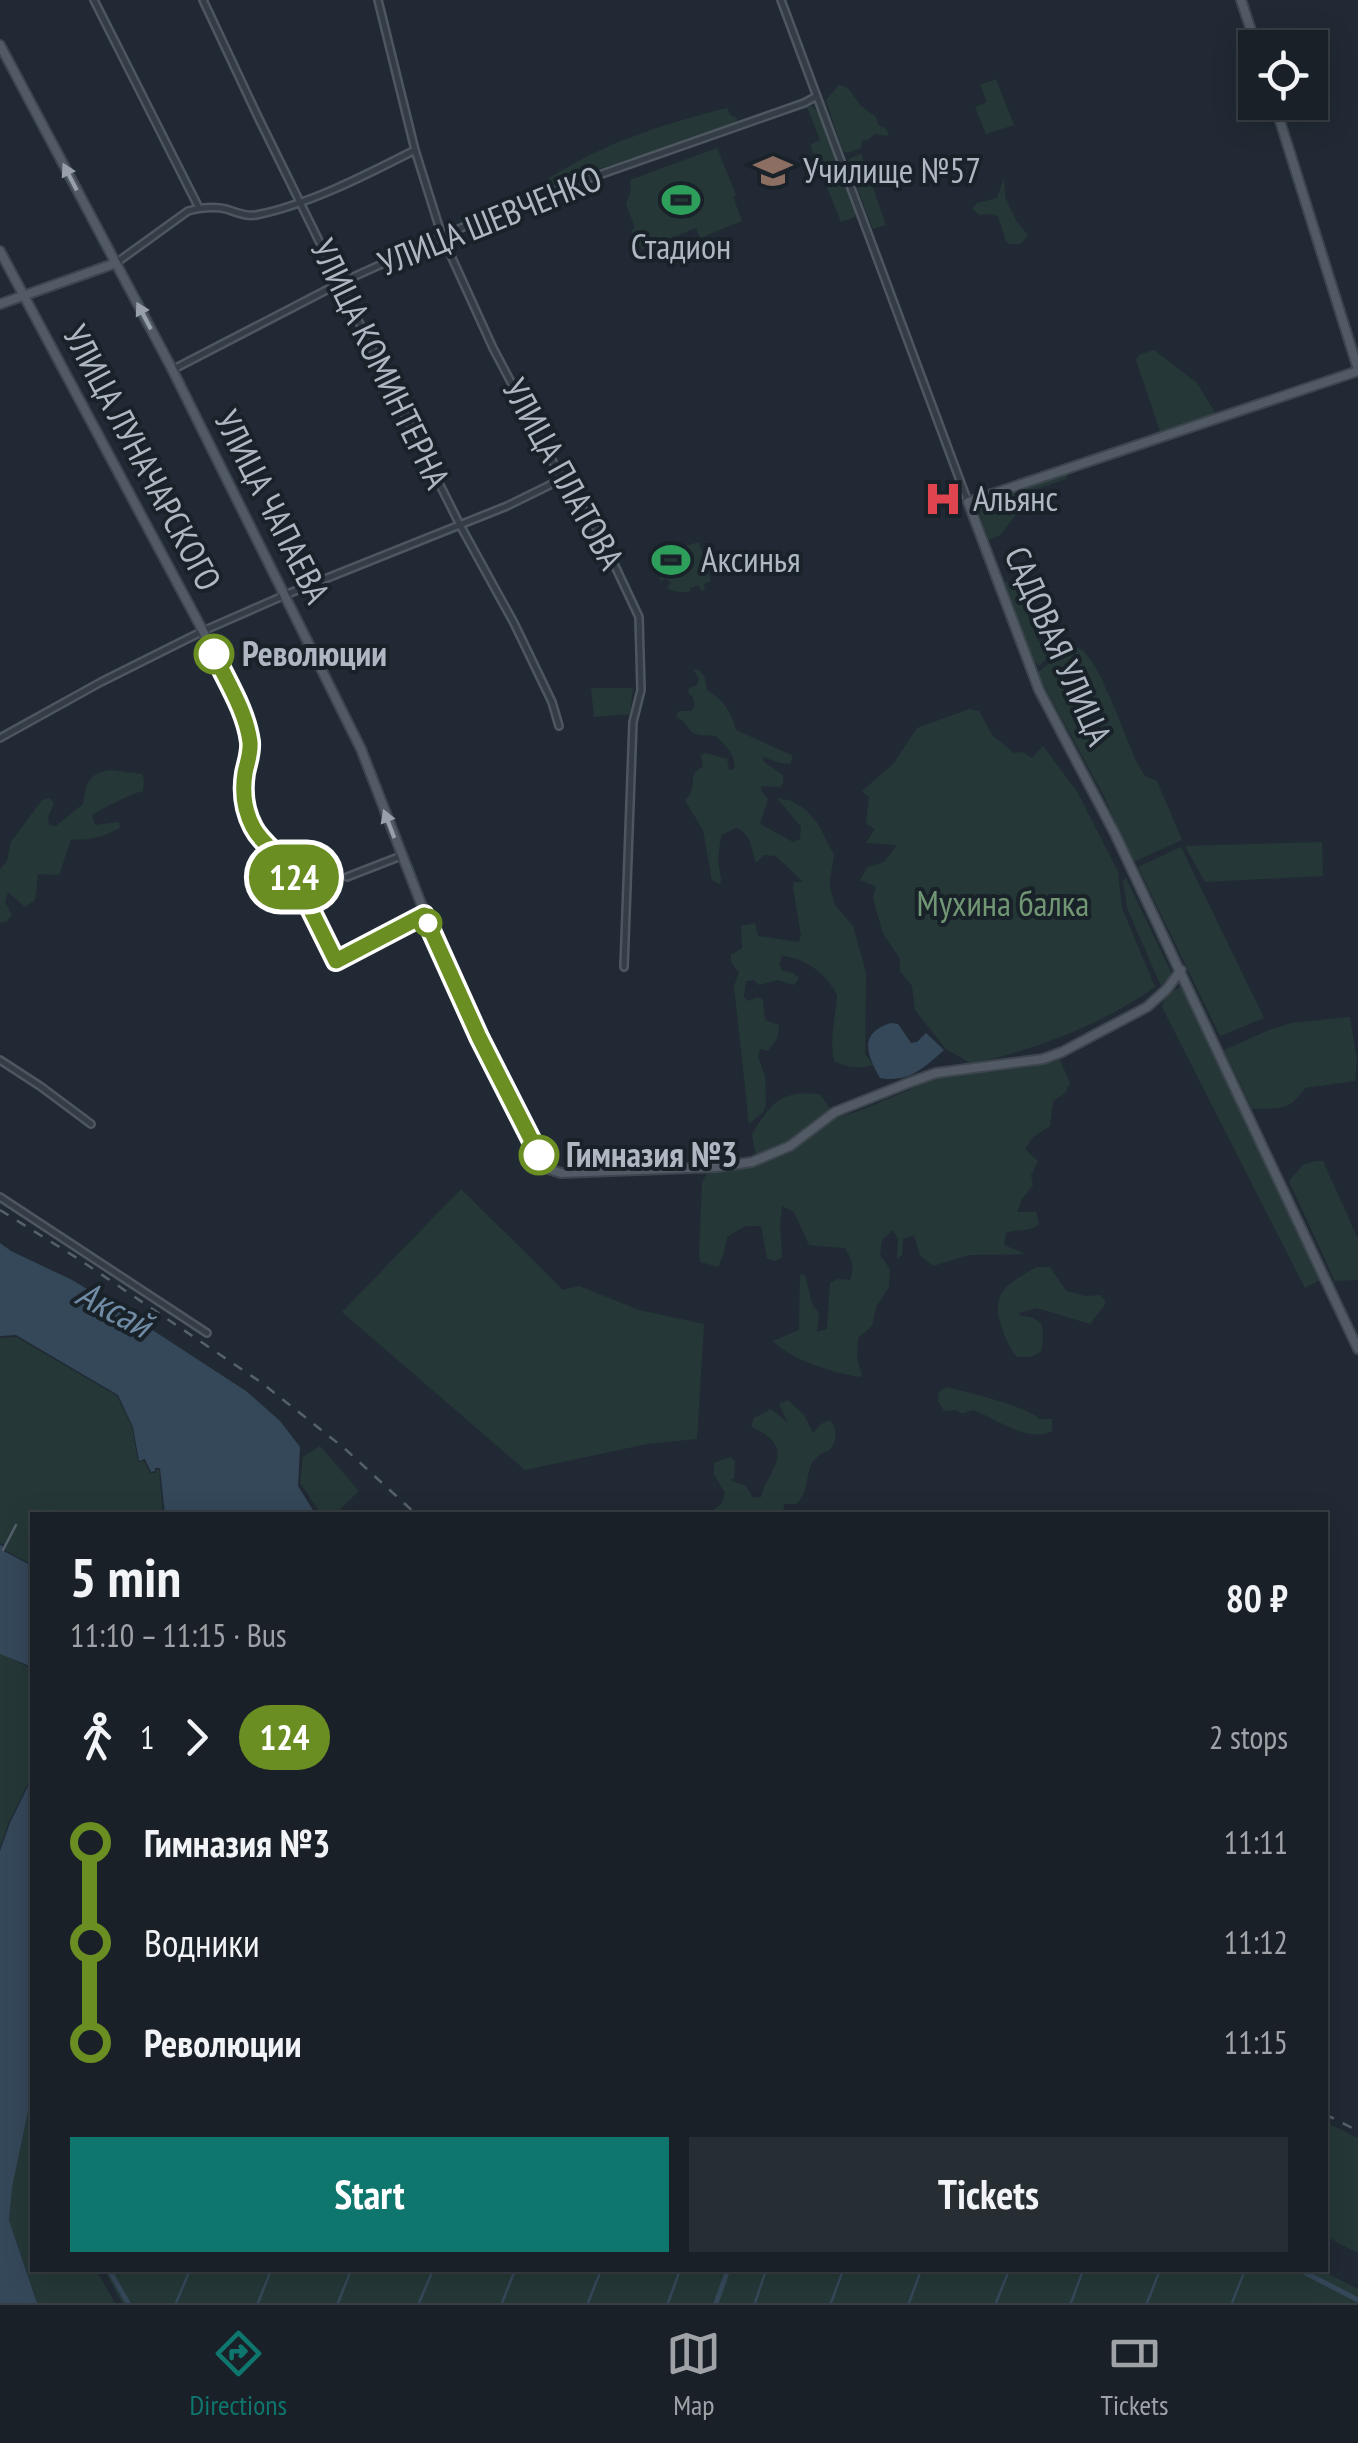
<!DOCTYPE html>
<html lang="en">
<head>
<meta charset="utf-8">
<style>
  :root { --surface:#192027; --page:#262d33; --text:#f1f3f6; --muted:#9fa3a7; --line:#373e44; --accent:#0f766e }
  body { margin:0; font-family:"PT Sans Narrow",sans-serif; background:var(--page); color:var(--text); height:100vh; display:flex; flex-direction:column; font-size:38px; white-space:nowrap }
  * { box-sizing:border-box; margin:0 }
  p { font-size:32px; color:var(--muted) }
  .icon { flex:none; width:55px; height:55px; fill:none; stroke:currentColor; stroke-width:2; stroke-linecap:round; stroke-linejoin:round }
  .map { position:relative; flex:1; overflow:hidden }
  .sheet { position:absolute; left:30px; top:1512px; width:1298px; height:760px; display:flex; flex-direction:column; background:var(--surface); border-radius:0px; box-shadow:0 5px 25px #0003,0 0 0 2px var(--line) }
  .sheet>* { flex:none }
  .badge { padding:0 20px; border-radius:32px; font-size:35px; line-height:65px }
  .buttons { position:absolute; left:1238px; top:30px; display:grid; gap:20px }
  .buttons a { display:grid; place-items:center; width:90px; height:90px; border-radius:0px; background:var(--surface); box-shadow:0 5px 25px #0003,0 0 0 2px var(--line); font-size:50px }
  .map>.badge { position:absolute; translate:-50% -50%; box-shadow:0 0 0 5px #fff }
  .legs { display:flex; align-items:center; gap:15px; height:110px; padding:0 40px; font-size:32px }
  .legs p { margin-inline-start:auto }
  .head { display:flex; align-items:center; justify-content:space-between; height:170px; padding:0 40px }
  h1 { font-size:55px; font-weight:700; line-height:75px }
  .primary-button { display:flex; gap:20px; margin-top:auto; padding:20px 40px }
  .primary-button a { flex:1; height:115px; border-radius:0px; background:var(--accent); color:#fff; font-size:40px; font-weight:700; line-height:115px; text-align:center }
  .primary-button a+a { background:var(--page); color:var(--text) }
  ul { padding:0 40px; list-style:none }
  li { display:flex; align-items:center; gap:35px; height:100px; font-size:38px }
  li i { display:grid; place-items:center; width:15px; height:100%; margin:0 12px; background:currentColor }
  li i::after { content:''; width:25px; height:25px; margin:-12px; border:8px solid; border-radius:50%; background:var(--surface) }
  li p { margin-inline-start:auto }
  li:first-child i { background:linear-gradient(#0000 50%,currentColor 0) }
  li:last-child i { background:linear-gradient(currentColor 50%,#0000 0) }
  .dock { display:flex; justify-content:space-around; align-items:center; height:140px; border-top:2px solid var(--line); background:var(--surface); font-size:28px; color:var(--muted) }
  .dock a { display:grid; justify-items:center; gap:5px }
  .dock .on { color:var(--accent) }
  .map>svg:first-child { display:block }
  .green { fill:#253837 }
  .water { fill:#35485a }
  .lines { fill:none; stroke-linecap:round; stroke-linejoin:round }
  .stream { stroke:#35485a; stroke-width:2.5 }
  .canal { stroke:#35485a; stroke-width:5 }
  .minor-casing { stroke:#4e5760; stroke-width:10 }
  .major-casing { stroke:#3d454e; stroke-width:12 }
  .minor { stroke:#343c45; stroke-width:5 }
  .major { stroke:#525b65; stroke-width:8 }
  .tram { stroke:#56616c; stroke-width:2.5 }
  .rail { stroke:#56616c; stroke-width:2.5; stroke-dasharray:10 10; stroke-linecap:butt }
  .oneway { fill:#97a0ab }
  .line-1-casing { stroke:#fff; stroke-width:22 }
  .line-1 { stroke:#6b8e23; stroke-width:15 }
  .stop-1-dot { fill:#fff; stroke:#6b8e23; stroke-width:5 }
  .labels { text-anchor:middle; stroke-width:8; stroke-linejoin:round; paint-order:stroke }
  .poi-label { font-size:35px; fill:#aeb7c2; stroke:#192129; text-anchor:start }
  .street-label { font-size:35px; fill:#aeb7c2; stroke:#192129 }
  .stop-label { font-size:35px; font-weight:bold; fill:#aeb7c2; stroke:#192129; text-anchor:start }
  .park-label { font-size:35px; fill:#709674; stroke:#192129 }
  .water-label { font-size:38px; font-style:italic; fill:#708ba4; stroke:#192129 }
</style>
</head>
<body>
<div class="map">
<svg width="1358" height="2303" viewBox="0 0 1358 2303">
  <rect width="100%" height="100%" fill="#212a34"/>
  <path class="green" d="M996,79l18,46 -28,9 -11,-27 12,-5 -7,-17z
    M839,85l9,3 13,18 15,11 2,8 7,3 4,5 -2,3 -12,-2 -8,6h-5l-1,8 -14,5 -4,-2 -17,-51z
    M813,106l8,11 34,89v11l-14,5 -31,-77 10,-5 -13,-33z
    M727,108l4,8 5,1 2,7 -170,55 -15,7 -6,-1 -2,-4c55,-37 118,-57 182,-73z
    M717,148l19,47 -3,2 9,24 -42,17 -4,-10 -54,21 -11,-18 4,-3 -9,-24 5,-13 -1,-11z
    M861,154l25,71 -13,4 -25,-65 1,-5z
    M1004,178l1,19 12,25 11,13 -7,9h-11l-4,-3 -8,-25 -7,-2 -11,1 -8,-6 5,-6 20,-5z
    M1154,350l43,33 20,33 -56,18 -25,-74 3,-5z
    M1064,473l3,3 -1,3 -55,19 5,17 -16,20 -11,5 -11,-32 11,-1 -5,-2v-6z
    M699,542l12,39 -7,3 1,6h-4l-3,-5 -8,3v3c-7,2 -16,1 -23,-3l4,-5 -5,-5 -5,3 -2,-2 2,-2 -1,-3 7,-5 -5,-16 11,-4 6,17 -11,4v2l13,-5 -6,-18z
    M1005,582h8l3,3 22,56 18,9 -17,16 -6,-6z
    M1070,647c7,1 10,0 15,6 18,18 41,86 53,112l7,11 12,5 25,59 -49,22 -28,-64 -68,-125z
    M693,669l6,1 6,8 2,12c15,9 25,22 29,40l57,26 -3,8 -10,-1 -17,-6 1,5 19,13v8l-3,4 -18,-1 -1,4 7,9 -8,25 33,18 7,-3 1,-12 -24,-29 15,3 14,9 12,14 16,31 -4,24v9l5,17 18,21 13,47 -1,81 8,11c-13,4 -27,3 -39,-4 -5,-22 2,-44 3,-66 -10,-21 -31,-37 -55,-39l-3,9 4,6 10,2 6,5 -5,7 -16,-5 -19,5 -5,-5 -8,1 -2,16 4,4 10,-4 5,3 2,20 14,5c1,10 -4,19 -12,26l-7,-2 -2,8 7,19 1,29 -3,7 -14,12 -15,-138 5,-13 -8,-11v-7l11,-7 -1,-22 14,-3 3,13 41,6 2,-7 -8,-48 1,-5h9l-27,-26 -12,-1 -8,8c-5,-13 -4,-30 -20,-35l-15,7 -3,24 3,21 -1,4 -8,-4 -9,-50 -18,-30c15,-12 0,-26 18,-33l-2,-12 5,-2 21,6 2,11 5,-1c3,-14 -9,-23 -18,-33 -6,-1 -15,0 -21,-2 -8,-4 -8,-13 -19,-17l3,-6h12l4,-6 -2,-8 -5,-5 1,-4 8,-3 2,-6z
    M591,688h42l-3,26 -36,3z
    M969,709l10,2 13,24 22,18 9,-1 9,6 11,-12 35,47 40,79 4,36 33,79c-54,38 -119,62 -183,77l-26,-15 -31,-39 -3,-24 -12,-15v-12l-17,-26 -10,-34 3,-12 -16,-7 8,-13 16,-5 13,-17 -31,-2 9,-14 -9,-5 3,-27 -7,-6 32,-28 23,-35z
    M110,770l32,4 2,6 -1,11c-15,4 -38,16 -51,24l3,10 24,-3 1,6c-18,9 -29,13 -49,11l-12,36 -21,-1 -3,26 -10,7 -17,-15 -3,10 7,13 -5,6 -7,2v-54l7,-8 4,-19 31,-42 8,-2 4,5 -6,14 1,8 7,1 27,-22c4,-21 4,-30 27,-34z
    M1322,842l1,34 -118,6 -20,-36z
    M1181,847l83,171 -44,18 -82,-169z
    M1126,878l45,94 -1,5 -9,9 -34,-78 -4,-27z
    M1181,987l139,293 -15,8 -143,-281c2,-11 9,-15 19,-20z
    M1350,1017l7,44 -2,20 -50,7c-16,24 -27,20 -53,21l-28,-59 45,-20 22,-7z
    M1060,1060l10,23 -5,10 -12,8 -3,25 -17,11 -8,12 13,12 -7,14 2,10 -11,14 -5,13h19l3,12c-9,8 -22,5 -33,9l-2,12 21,9 -56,1 -36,11 -13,-11 -6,-20 -11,4 -1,16 -5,4 1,-20 -5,-9 -11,10 -2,15 10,14 -1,18 -13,20 -4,19 -14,12 -1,22 5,14 -2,3c-26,-4 -69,-17 -87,-36l26,-11 1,-55 3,-1 3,4 6,26 7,9 -2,19 10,-3 3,-46 8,-4 12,1c5,-14 2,-20 -5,-32l-36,-3 -15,-33 -12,-6 -2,20 2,31 -7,4 -8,-3 -6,-32h-16l-18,11 -4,19 -5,11 -17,-5 -2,-6 3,-73 7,-13 48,-8 -5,-28c21,-33 27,-43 68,-40l16,24 23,-7 84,-35 29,-8h52z
    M1315,1161h8l35,78v41l-23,1 -46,-100 14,-16z
    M461,1189l102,101 16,-4 60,24 65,14 -7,115 -50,5 -122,26 -183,-158z
    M1037,1267h13l16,24 19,5 16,-1 5,8 -16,21 -53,-16 -18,5 1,3c26,1 25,14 21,36l-11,5h-13c-8,-10 -11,-17 -15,-29 -13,-36 6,-45 35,-61z
    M16,1337l101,59 15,31 6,35 6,-1 6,12h6v-3l3,-1 4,46h-131v50l-29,-16 2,-4 -5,-2v-205z
    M946,1387c24,6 77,18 94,32h12v12c-24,13 -56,-13 -79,-21l-11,4 -5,-4 -13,1 -6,-11 1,-8z
    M788,1400l16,15 9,18 8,-9 9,-4c8,10 7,20 0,30 -31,10 -15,33 -33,54h-13l-1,10 7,1h-93l4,-3 9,1 12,-10 3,-10 -11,-19v-11l16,-6 5,4 -1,17 -4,2 16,6 7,12 8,-1c4,-21 32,-43 5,-62 -4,-4 -10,-5 -15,-9l3,-8 17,-9 17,14 -9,-19z
    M320,1446l39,45 -25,24h-12l-22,-32 3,-26z
    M0,1653l32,16v107l-23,46 -9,25z
    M32,2093v177h64l19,33h-78l-28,-83 3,-32z
    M1325,2122l33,16v115l-33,-17z
    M104,2270h1216l38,19v14h-1236z"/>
  <path class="water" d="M891,1023l7,1 13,19 6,-1 9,-9 18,17c-20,18 -36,33 -64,28 -13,-23 -22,-45 11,-55z
    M0,1243l11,8 61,29 42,25 132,86 34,30 20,26 -2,39 18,29h-151l-5,-47h-5v3l-4,1 -6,-13 -6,2 -6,-34 -15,-32 -102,-60 -16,1z
    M0,1545l3,1 -1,4 30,16v101l-32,-13z
    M32,1778v315l-20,95 -3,32 28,83h-37v-452l10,-28z"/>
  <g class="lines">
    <path class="stream" d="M176,2303l14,-33
      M258,2303l13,-33
      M338,2303l13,-33
      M419,2303l14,-33
      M502,2303l13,-33
      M588,2303l13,-33
      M668,2303l12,-33
      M755,2303l11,-33
      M831,2303l12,-33
      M909,2303l12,-33
      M996,2303l13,-33
      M1071,2303l12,-33
      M1147,2303l13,-33
      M1232,2303l13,-33"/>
    <path class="canal" d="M109,2270l19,33
      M1300,2270l58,30
      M716,2303l12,-33"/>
    <g class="minor-casing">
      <path id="minor" d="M94,0l105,208
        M203,0l56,119 126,256 75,150 54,98 38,79 7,24
        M378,0l37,150 27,86 51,112 69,131 37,53 40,85 2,73 -8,32 -9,245
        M781,0l187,502
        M116,263l72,-52c12,-3 25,-5 38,-2 10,3 20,8 30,6 52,-10 112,-41 159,-65
        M172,370l168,-87 165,-75 299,-105 13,-7
        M0,738l101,-56 102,-51 82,-36 222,-89 55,-27
        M347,877l54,-21
        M0,1060l40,26 51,38
        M0,1197l207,136"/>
    </g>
    <g class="major-casing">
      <path id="major" d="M1241,0l16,48
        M0,45l170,320 191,384 75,193 43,95 66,131 16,5 155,-6 36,-5 38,-16 45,-34 73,-29 28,-10 107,-14 19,-7 85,-45 20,-18 14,-19
        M1274,102l84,267
        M0,251l203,380 39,82 9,35 -8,41 3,18 10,25 34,36 47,93 87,-46
        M0,304l116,-41
        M1358,371l-390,131 71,188 76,144 243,515"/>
    </g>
    <use href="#minor" class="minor"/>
    <use href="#major" class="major"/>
    <path class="tram" d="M3,1550l13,-25"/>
    <path class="rail" d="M0,1210l77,48 185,125 82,65 73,67
      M1325,2114l33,17"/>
  </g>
  <defs><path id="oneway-solid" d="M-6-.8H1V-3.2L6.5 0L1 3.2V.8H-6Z" transform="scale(2.5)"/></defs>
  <g class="oneway">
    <use href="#oneway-solid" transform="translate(70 177) rotate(-117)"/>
    <use href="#oneway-solid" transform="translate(144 316) rotate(-118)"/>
    <use href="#oneway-solid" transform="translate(389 824) rotate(-111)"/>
  </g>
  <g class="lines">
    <g class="line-1-casing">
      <path id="line-1" d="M214,654c13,28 32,57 36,88 1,11 -3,21 -5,31 -3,19 -1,37 8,54 8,16 26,27 37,41l46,93 88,-46 55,122 60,118"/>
    </g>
    <use href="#line-1" class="line-1"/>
  </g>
  <defs>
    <g id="university-bare" transform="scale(3)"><path d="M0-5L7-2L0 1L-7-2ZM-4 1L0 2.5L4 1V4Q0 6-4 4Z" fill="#8d6e63" stroke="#192129" stroke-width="2.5" paint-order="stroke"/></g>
    <g id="stadium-bare" transform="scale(3)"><path d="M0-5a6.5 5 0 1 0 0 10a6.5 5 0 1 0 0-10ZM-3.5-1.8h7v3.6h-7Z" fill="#2e9e5b" stroke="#192129" stroke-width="2.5" paint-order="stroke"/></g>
    <g id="hospital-bare" transform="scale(3)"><path d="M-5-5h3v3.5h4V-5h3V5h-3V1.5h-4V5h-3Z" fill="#e0444e" stroke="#192129" stroke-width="2.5" paint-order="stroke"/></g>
  </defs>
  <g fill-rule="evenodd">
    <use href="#university-bare" x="773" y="171"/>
    <use href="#stadium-bare" x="681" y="200"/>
    <use href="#hospital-bare" x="943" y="499"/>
    <use href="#stadium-bare" x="671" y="560"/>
  </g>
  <g class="stop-1-dot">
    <circle cx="214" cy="654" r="18"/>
    <circle cx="428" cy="923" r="12"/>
    <circle cx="539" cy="1155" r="18"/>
  </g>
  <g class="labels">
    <g class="poi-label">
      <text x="803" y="183">Училище №57</text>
      <text x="681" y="259" text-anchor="middle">Стадион</text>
      <text x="973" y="511">Альянс</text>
      <text x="701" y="572">Аксинья</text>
    </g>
    <g class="street-label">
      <text transform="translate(490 221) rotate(-22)" y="12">УЛИЦА ШЕВЧЕНКО</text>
      <text transform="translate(380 364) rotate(64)" y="12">УЛИЦА КОМИНТЕРНА</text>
      <text transform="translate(142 458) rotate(62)" y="12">УЛИЦА ЛУНАЧАРСКОГО</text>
      <text transform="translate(563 474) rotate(61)" y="12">УЛИЦА ПЛАТОВА</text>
      <text transform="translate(272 507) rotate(63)" y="12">УЛИЦА ЧАПАЕВА</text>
      <text transform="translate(1058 646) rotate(66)" y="12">САДОВАЯ УЛИЦА</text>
    </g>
    <g class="stop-label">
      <text x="242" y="666">Революции</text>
      <text x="566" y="1167">Гимназия №3</text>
    </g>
    <g class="park-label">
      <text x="1003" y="916">Мухина балка</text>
    </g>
    <g class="water-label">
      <text transform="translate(114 1309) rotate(28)" y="13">Аксай</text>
    </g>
  </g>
</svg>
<div class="buttons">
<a><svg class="icon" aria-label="locate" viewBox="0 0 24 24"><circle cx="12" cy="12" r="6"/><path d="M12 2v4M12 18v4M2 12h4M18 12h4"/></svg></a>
</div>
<b class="badge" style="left:294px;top:877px;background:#6b8e23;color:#fff">124</b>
<section class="sheet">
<div class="head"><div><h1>5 min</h1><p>11:10 – 11:15 · Bus</p></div><b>80 ₽</b></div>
<div class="legs"><svg class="icon" aria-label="walk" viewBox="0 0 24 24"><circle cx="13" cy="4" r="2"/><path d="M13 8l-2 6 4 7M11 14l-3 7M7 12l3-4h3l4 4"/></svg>1<svg class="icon" aria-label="forward" viewBox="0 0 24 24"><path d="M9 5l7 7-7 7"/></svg><b class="badge" style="background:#6b8e23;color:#fff">124</b><p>2 stops</p></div>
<ul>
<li><i style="color:#6b8e23"></i><b>Гимназия №3</b><p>11:11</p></li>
<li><i style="color:#6b8e23"></i><span>Водники</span><p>11:12</p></li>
<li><i style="color:#6b8e23"></i><b>Революции</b><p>11:15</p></li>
</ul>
<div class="primary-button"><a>Start</a><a>Tickets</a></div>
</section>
</div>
<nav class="dock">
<a class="on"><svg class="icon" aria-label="directions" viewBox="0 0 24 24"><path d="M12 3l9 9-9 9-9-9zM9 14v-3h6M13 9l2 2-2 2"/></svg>Directions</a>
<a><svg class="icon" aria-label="map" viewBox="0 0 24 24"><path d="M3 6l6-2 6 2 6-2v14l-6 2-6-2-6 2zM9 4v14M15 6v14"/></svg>Map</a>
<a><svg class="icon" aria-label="tickets" viewBox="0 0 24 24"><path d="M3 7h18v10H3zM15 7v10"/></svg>Tickets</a>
</nav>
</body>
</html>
